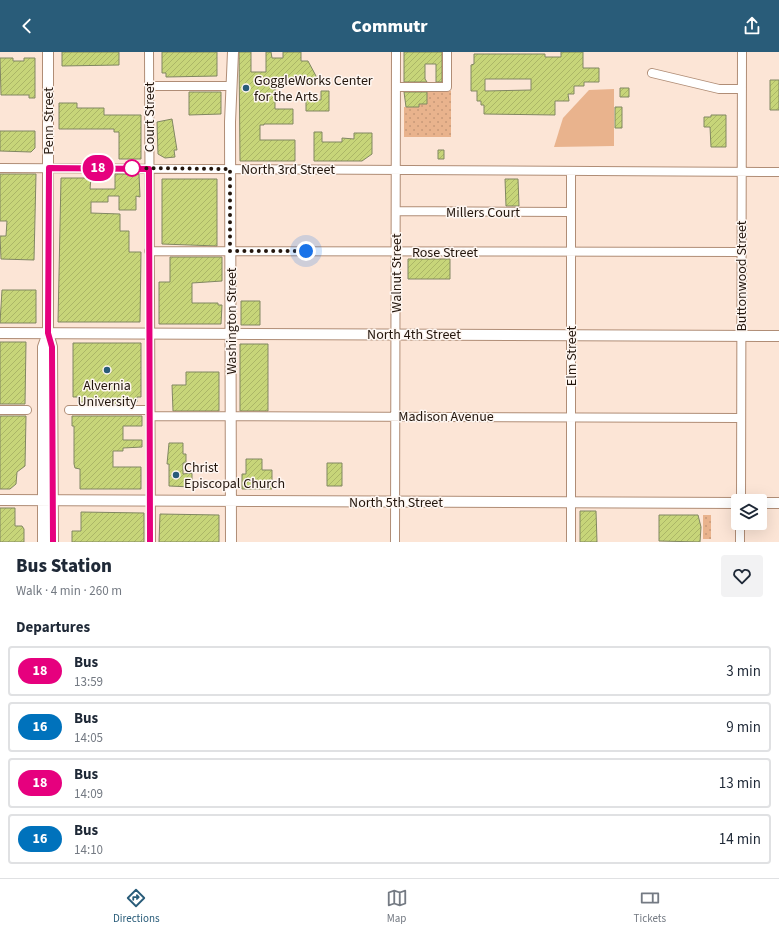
<!DOCTYPE html>
<html lang="en">
<head>
<meta charset="utf-8">
<style>
  :root { --surface:#fff; --page:#f2f2f3; --text:#1f2937; --muted:#747a83; --line:#e0e1e3; --accent:#295c79 }
  body { margin:0; font-family:"Source Sans 3",sans-serif; background:var(--page); color:var(--text); height:100vh; display:flex; flex-direction:column; font-size:15px; white-space:nowrap }
  * { box-sizing:border-box; margin:0 }
  p { font-size:13px; color:var(--muted) }
  .icon { flex:none; width:22px; height:22px; fill:none; stroke:currentColor; stroke-width:2; stroke-linecap:round; stroke-linejoin:round }
  .map { position:relative; height:490px; overflow:hidden }
  .panel { display:flex; flex-direction:column; background:var(--surface); flex:1 }
  .panel>* { flex:none }
  .badge { padding:0 8px; border-radius:13px; font-size:14px; line-height:26px }
  .buttons { position:absolute; left:731px; top:442px; display:grid; gap:8px }
  .buttons a { display:grid; place-items:center; width:36px; height:36px; border-radius:4px; background:var(--surface); box-shadow:0 4px 16px #0002; font-size:20px }
  .you { position:absolute; width:20px; height:20px; margin:-10px; border:3px solid #fff; border-radius:50%; background:#1a73e8; box-shadow:0 0 0 6px #1a73e833 }
  .map>.badge { position:absolute; translate:-50% -50%; box-shadow:0 0 0 2px #fff }
  h2 { padding:0 16px; font-size:15px; line-height:36px }
  .round { display:grid; place-items:center; flex:none; width:42px; height:42px; border-radius:4px; background:var(--page) }
  .head { display:flex; align-items:center; justify-content:space-between; height:68px; padding:0 16px }
  h1 { font-size:19px; font-weight:800; line-height:30px }
  ul { padding:0; list-style:none }
  li { display:flex; align-items:center; gap:12px; height:50px; margin:0 8px 6px; padding:0 8px; border:2px solid var(--line); border-radius:4px }
  li div { flex:1 }
  li b { display:block; font-size:15px }
  li em { font-style:normal }
  li .badge { min-width:44px; font-weight:700; text-align:center }
  header { display:flex; justify-content:space-between; align-items:center; height:52px; padding:0 16px; background:var(--accent); color:#fff; font-size:18px; font-weight:800 }
  .dock { display:flex; justify-content:space-around; align-items:center; height:56px; border-top:1px solid var(--line); background:var(--surface); font-size:11px; color:var(--muted) }
  .dock a { display:grid; justify-items:center; gap:2px }
  .dock .active { color:var(--accent) }
  .map>svg:first-child { display:block }
  .grass { fill:url(#grass-dots) }
  .garden { fill:#e9b38d }
  .building { fill:url(#building-hatch); stroke:#818762; fill-rule:evenodd }
  .lines { fill:none; stroke-linecap:round; stroke-linejoin:round }
  .minor-casing { stroke:#b08d76; stroke-width:10 }
  .major-casing { stroke:#b08d76; stroke-width:12 }
  .minor { stroke:#fff; stroke-width:8 }
  .major { stroke:#fff; stroke-width:10 }
  .line-casing { stroke:#fff; stroke-width:9 }
  .line { stroke:#e6007e; stroke-width:6 }
  .walk { stroke:#23160d; stroke-width:4; stroke-dasharray:0 7.2 }
  .poi-dot { fill:#295c79; stroke:#fef6f1; stroke-width:1.5 }
  .stop-dot { fill:#fff; stroke:#e6007e; stroke-width:2 }
  .labels { text-anchor:middle; stroke-width:3; stroke-linejoin:round; paint-order:stroke }
  .poi-label { font-size:14px; fill:#23160d; stroke:#fef6f1; text-anchor:start }
  .street-label { font-size:14px; fill:#23160d; stroke:#fef6f1 }
</style>
</head>
<body>
<header><svg class="icon" aria-label="back" viewBox="0 0 24 24"><path d="M15 5l-7 7 7 7"/></svg>Commutr<svg class="icon" aria-label="share" viewBox="0 0 24 24"><path d="M12 15V3M7 8l5-5 5 5M5 13v7h14v-7"/></svg></header>
<div class="map">
<svg width="779" height="490" viewBox="0 0 779 490">
  <defs>
    <pattern id="grass-dots" width="8" height="8" patternUnits="userSpaceOnUse"><rect width="8" height="8" fill="#e9b38d"/><path d="M2 2h.1M6 6h.1" fill="none" stroke="#c89978" stroke-width="1.8" stroke-linecap="round"/></pattern>
    <pattern id="building-hatch" width="6" height="6" patternUnits="userSpaceOnUse"><rect width="6" height="6" fill="#c7d579"/><path d="M-1 1l2-2M0 6l6-6M5 7l2-2" fill="none" stroke="#abb667"/></pattern>
  </defs>
  <rect width="100%" height="100%" fill="#fce5d6"/>
  <path class="grass" d="M427,39h24v46h-47v-30h15v-3h8z
    M703,463h8v24h-8z"/>
  <path class="garden" d="M614,37v57l-60,1 9,-29 26,-28z"/>
  <path class="building" d="M62,0h57v13l-57,1z
    M162,0h55v24l-51,1v-4h-4z
    M239,0h12v20h15v-20h5l1,6h11v-6h18v9h7l8,15v8h-41v25h18v15h-29v1h-4v15h35v21h-55z
    M404,0h38v30h-6v-18h-11v15l2,3h-23z
    M561,0h22v16h16v14h-15v4h-10v8h-6l1,7h-14v14l-71,-1v-9h-3v-4h-4v-10h-6v-26l3,-1v-10h71v3h16zM485,27h46v11l-46,1z
    M0,6h13v3h11v-3h11v40h-6v-3h-28z
    M770,28h9v30h-9z
    M620,36h9v9h-9z
    M321,39h8v20h-23v-11h15z
    M189,40h32v22l-32,1z
    M404,40h23v12h-8v3h-13z
    M59,51h18v5h27v7h37v44h-22v-27h-5v-3h-55z
    M615,55h7v21h-7z
    M711,63h15v32h-15l-1,-20h-6v-10h7z
    M172,67l5,31h-3l1,7 -10,1 -7,-4 -1,-32z
    M0,79h35v17l-4,4 -31,-1z
    M314,80h8v10h20v-4l12,1v-6h18v21l-10,7h-48z
    M438,98h6v9h-6z
    M0,122h36l-2,86 -33,-1 -1,-23h6l1,-15h-7z
    M115,122h24l1,23 -4,-1v14h-17v-14h-11v6h-17v11l29,1v17h9v21h12l-1,70h-82l3,-144h30l-1,11h25z
    M162,127h55v67l-55,-2z
    M505,127h13l1,27h-13z
    M170,205h52v24l-30,2v20h26v2h4l-1,19h-62v-42h11z
    M408,207h42v20h-42z
    M2,238h34v33h-36z
    M241,249h19v24h-19z
    M0,290h26l-1,62h-25z
    M73,291h68v54h-4v5h-9v2h-41v-2h-9v-5h-5z
    M240,292h28v67h-28z
    M186,320h33v39h-46l-1,-26h14z
    M0,364h26l-1,50 -8,6 -1,12 -6,5h-10z
    M72,364h70v10h-19v14h19v7l-19,1v3h-10v16h28v22h-61v-20l-5,-1 -1,-4v-38h-2z
    M169,391h14v11h3v9h-3v11l9,-1v14l-23,-1v-22h-2z
    M246,407h16v11h10v19h-30v-15h4z
    M327,411h15v23h-15z
    M0,456h15v18h7l2,3v13h-24z
    M580,459h16l1,31h-17z
    M81,460l63,1v29h-72v-11h9z
    M160,462l59,1v27h-60z
    M659,463h39l3,12 -1,15 -41,-1z"/>
  <g class="lines">
    <g class="minor-casing">
      <path id="minor" d="M149,0l2,490
        M652,21l67,16h23
        M149,34h82
        M396,35h51v-35
        M0,116l779,4
        M396,159l175,1
        M149,199l593,1
        M0,358h27
        M69,358h81
        M150,364l591,2
        M741,449l1,-449
        M395,490l1,-490
        M571,490v-371
        M740,490v-19"/>
    </g>
    <g class="major-casing">
      <path id="major" d="M48,0v281l4,14 1,195
        M0,281l779,3
        M0,448l738,3
        M760,451h19
        M43,490v-195l5,-14
        M231,490l-1,-420 3,-70"/>
    </g>
    <use href="#minor" class="minor"/>
    <use href="#major" class="major"/>
  </g>
  <g class="lines">
    <g class="line-casing">
      <path id="line" d="M53,490l-1,-195 -4,-14 1,-165 100,1 1,373"/>
    </g>
    <use href="#line" class="line"/>
    <path class="walk" d="M132,116l98,1v82h76"/>
  </g>
  <g class="poi-dot">
    <circle cx="246" cy="36" r="4"/>
    <circle cx="107" cy="318" r="4"/>
    <circle cx="176" cy="423" r="4"/>
  </g>
  <circle class="stop-dot" cx="132" cy="116" r="8"/>
  <g class="labels">
    <g class="poi-label">
      <text x="254" y="33">GoggleWorks Center<tspan x="254" dy="16">for the Arts</tspan></text>
      <text x="107" y="338" text-anchor="middle">Alvernia<tspan x="107" dy="16">University</tspan></text>
      <text x="184" y="420">Christ<tspan x="184" dy="16">Episcopal Church</tspan></text>
    </g>
    <g class="street-label">
      <text transform="translate(149 65) rotate(-90)" y="5">Court Street</text>
      <text transform="translate(48 69) rotate(-90)" y="5">Penn Street</text>
      <text x="288" y="122">North 3rd Street</text>
      <text x="483" y="165">Millers Court</text>
      <text x="445" y="205">Rose Street</text>
      <text transform="translate(396 221) rotate(-90)" y="5">Walnut Street</text>
      <text transform="translate(741 224) rotate(-90)" y="5">Buttonwood Street</text>
      <text transform="translate(231 269) rotate(-90)" y="5">Washington Street</text>
      <text x="414" y="287">North 4th Street</text>
      <text transform="translate(571 304) rotate(-90)" y="5">Elm Street</text>
      <text x="446" y="369">Madison Avenue</text>
      <text x="396" y="455">North 5th Street</text>
    </g>
  </g>
</svg>
<div class="buttons">
<a><svg class="icon" aria-label="layers" viewBox="0 0 24 24"><path d="M12 4l9 5-9 5-9-5zM3 14l9 5 9-5"/></svg></a>
</div>
<div class="you" style="left:306px;top:199px"></div>
<b class="badge" style="left:98px;top:116px;background:#e6007e;color:#fff">18</b>
</div>
<section class="panel">
<div class="head"><div><h1>Bus Station</h1><p>Walk · 4 min · 260 m</p></div><a class="round"><svg class="icon" aria-label="heart" viewBox="0 0 24 24"><path d="M12 20l-8-8c-3-5 5-10 8-4 3-6 11-1 8 4z"/></svg></a></div>
<h2>Departures</h2>
<ul>
<li><span class="badge" style="background:#e6007e;color:#fff">18</span><div><b>Bus</b><p>13:59</p></div><em>3 min</em></li>
<li><span class="badge" style="background:#0072bc;color:#fff">16</span><div><b>Bus</b><p>14:05</p></div><em>9 min</em></li>
<li><span class="badge" style="background:#e6007e;color:#fff">18</span><div><b>Bus</b><p>14:09</p></div><em>13 min</em></li>
<li><span class="badge" style="background:#0072bc;color:#fff">16</span><div><b>Bus</b><p>14:10</p></div><em>14 min</em></li>
</ul>
</section>
<nav class="dock">
<a class="active"><svg class="icon" aria-label="directions" viewBox="0 0 24 24"><path d="M12 3l9 9-9 9-9-9zM9 14v-3h6M13 9l2 2-2 2"/></svg>Directions</a>
<a><svg class="icon" aria-label="map" viewBox="0 0 24 24"><path d="M3 6l6-2 6 2 6-2v14l-6 2-6-2-6 2zM9 4v14M15 6v14"/></svg>Map</a>
<a><svg class="icon" aria-label="tickets" viewBox="0 0 24 24"><path d="M3 7h18v10H3zM15 7v10"/></svg>Tickets</a>
</nav>
</body>
</html>
